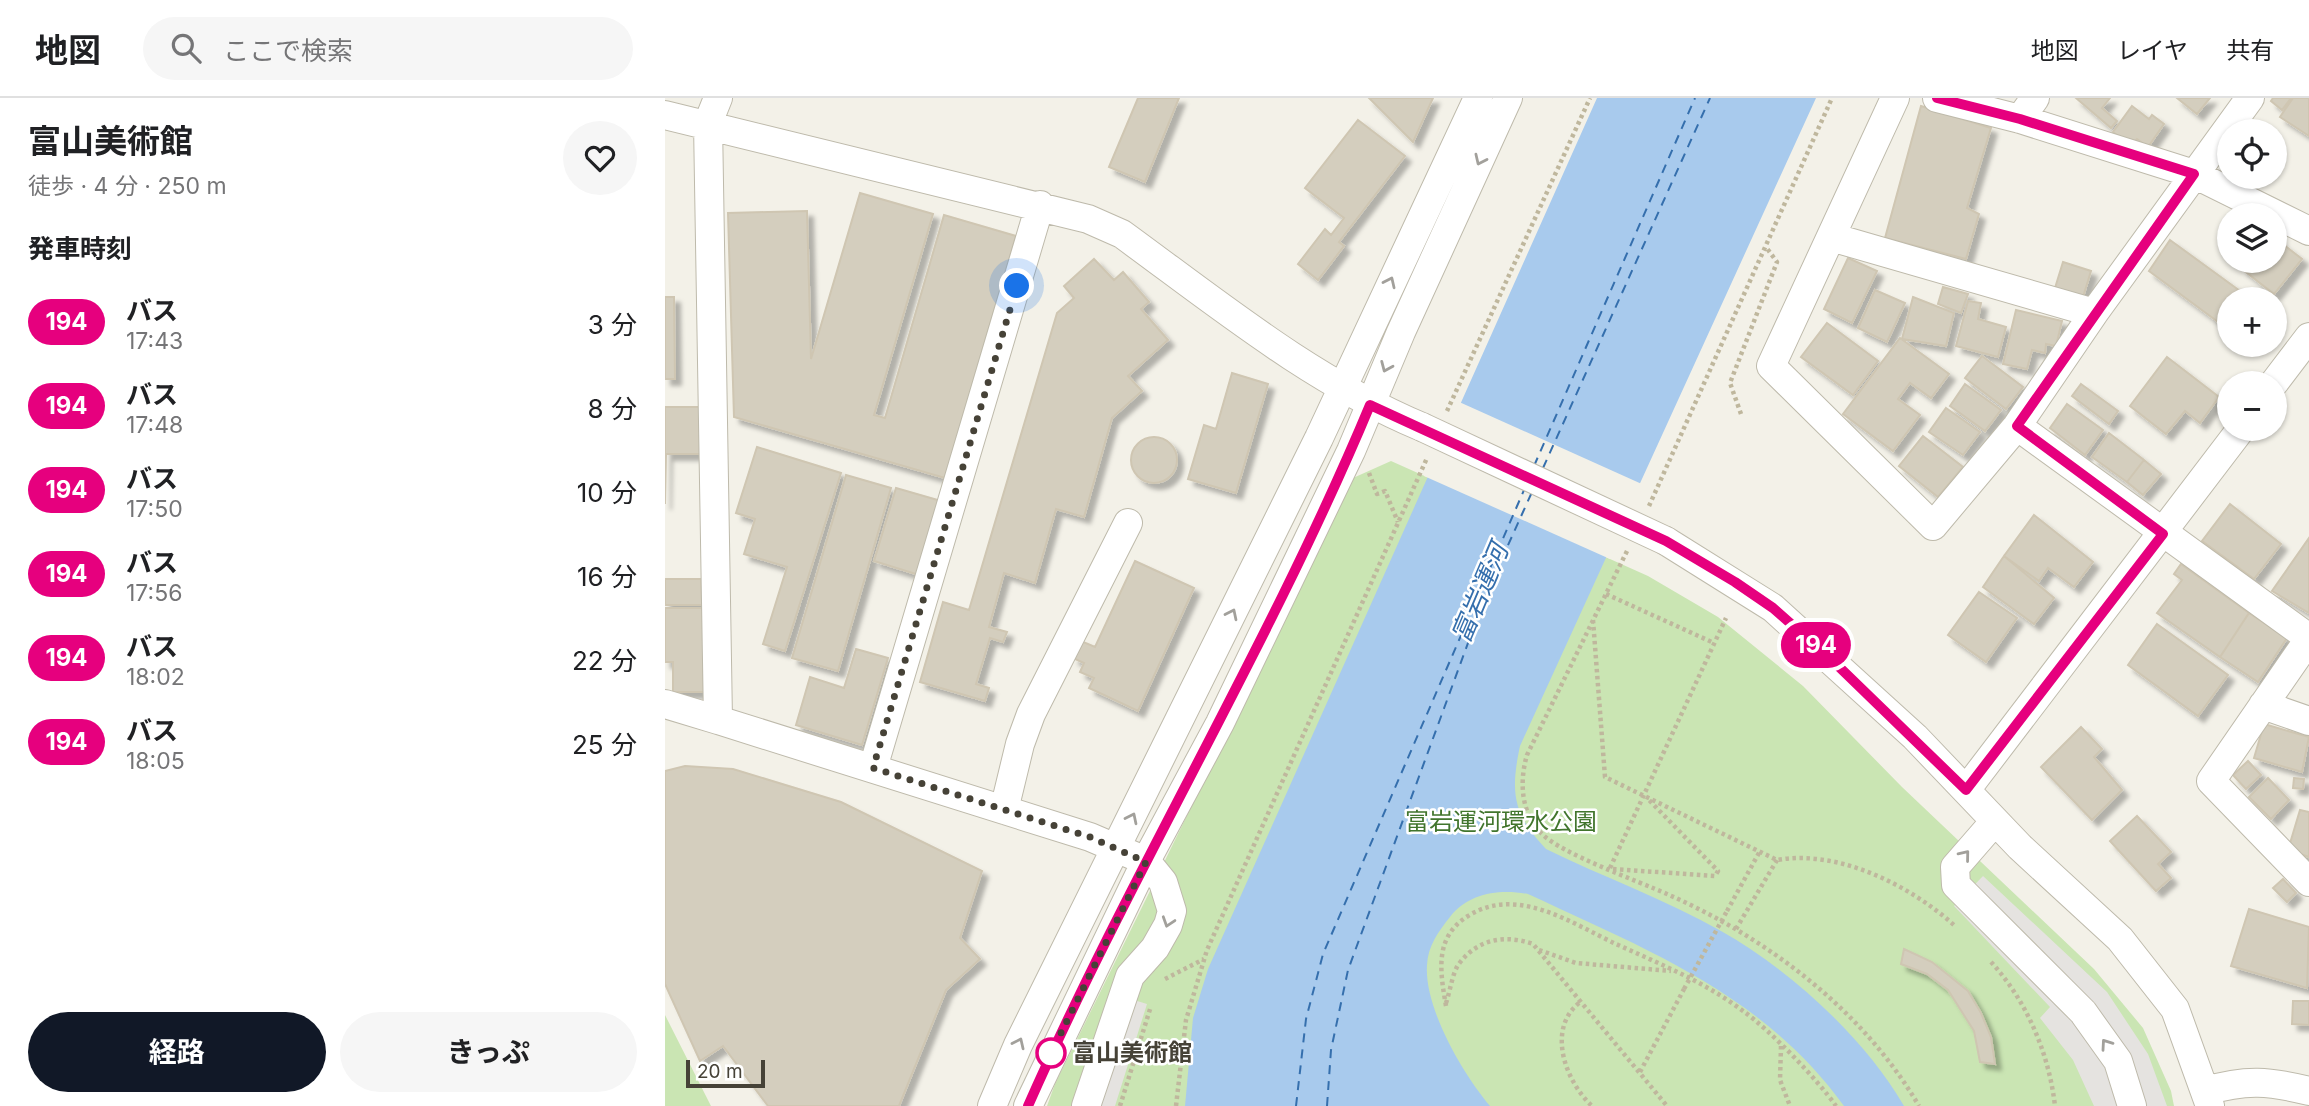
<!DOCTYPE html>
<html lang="ja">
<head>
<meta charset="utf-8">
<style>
  :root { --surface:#fff; --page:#f6f6f6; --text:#202124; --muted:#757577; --line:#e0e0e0; --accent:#111827 }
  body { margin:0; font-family:Inter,"Noto Sans JP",sans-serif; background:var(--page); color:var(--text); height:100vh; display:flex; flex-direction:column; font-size:26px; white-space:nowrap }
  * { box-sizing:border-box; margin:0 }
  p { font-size:23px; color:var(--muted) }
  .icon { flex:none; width:38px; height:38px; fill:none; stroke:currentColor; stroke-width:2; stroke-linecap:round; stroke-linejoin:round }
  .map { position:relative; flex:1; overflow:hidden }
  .panel { display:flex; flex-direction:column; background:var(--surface); width:665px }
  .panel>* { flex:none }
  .badge { padding:0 14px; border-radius:23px; font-size:24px; line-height:46px }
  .tools { position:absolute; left:1552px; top:21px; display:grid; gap:14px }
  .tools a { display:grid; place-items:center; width:70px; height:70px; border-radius:50%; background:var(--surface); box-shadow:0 2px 5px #0004; font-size:35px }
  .scale { position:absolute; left:21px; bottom:18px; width:79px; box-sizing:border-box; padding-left:7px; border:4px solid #464237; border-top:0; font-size:19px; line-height:24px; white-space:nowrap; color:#464237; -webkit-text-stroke:5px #fff; paint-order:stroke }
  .you { position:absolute; width:35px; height:35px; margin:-18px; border:5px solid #fff; border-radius:50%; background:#1a73e8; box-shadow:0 0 0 10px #1a73e833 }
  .map>.badge { position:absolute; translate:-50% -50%; box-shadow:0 0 0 4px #fff }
  h2 { padding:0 28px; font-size:26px; line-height:63px }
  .round { display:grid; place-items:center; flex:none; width:74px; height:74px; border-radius:37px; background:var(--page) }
  .head { display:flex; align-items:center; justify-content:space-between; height:119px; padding:0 28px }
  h1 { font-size:33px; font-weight:700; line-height:52px }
  .cta { display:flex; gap:14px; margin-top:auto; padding:14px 28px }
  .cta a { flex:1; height:80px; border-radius:42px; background:var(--accent); color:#fff; font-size:28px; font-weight:700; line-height:80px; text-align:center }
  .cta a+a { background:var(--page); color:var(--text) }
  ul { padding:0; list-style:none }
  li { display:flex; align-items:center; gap:21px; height:84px; padding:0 28px }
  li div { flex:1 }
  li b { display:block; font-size:26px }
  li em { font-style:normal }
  li .badge { min-width:77px; font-weight:700; text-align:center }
  header { display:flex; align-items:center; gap:42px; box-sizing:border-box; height:98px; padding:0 35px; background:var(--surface); border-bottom:2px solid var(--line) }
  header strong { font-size:33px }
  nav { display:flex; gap:38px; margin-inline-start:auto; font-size:24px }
  .search { width:490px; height:63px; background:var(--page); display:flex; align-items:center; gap:18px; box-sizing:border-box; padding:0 24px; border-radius:38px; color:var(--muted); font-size:26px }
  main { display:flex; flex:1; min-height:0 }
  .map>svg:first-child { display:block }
  .green { fill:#cae5b3 }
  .parking { fill:#e5e3e0 }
  .water { fill:#a8caed }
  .pier { fill:#f3f1e8 }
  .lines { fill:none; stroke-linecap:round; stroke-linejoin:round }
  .ferry { stroke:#356fad; stroke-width:2; stroke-dasharray:9 7; stroke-linecap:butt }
  .building { fill:#d4cebe; stroke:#cfc6b2; stroke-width:2; filter:url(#shadow) }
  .minor-casing { stroke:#bebaab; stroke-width:30 }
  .path { stroke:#bfb79d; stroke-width:4.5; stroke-dasharray:3.5 3.5; stroke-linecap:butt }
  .minor { stroke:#fff; stroke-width:28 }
  .minor-bridge-casing { stroke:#bebaab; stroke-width:30; stroke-linecap:butt }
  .path-bridge { stroke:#bfb79d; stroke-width:4.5; stroke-dasharray:3.5 3.5; stroke-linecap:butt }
  .minor-bridge { stroke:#fff; stroke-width:28 }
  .oneway { stroke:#a2a09b }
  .line-casing { stroke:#fff; stroke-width:16 }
  .line { stroke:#e6007e; stroke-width:10 }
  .walk { stroke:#464237; stroke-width:7; stroke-dasharray:0 12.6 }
  .stop-dot { fill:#fff; stroke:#e6007e; stroke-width:3.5 }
  .labels { text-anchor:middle; stroke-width:5; stroke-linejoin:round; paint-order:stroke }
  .park-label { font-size:24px; fill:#41752d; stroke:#fff }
  .stop-label { font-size:24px; font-weight:bold; fill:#464237; stroke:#fff; text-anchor:start }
  .water-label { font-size:26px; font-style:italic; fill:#356fad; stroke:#fff }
</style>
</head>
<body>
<header>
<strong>地図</strong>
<div class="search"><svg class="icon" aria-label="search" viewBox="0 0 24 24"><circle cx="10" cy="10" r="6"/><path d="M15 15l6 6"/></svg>ここで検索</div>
<nav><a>地図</a><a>レイヤ</a><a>共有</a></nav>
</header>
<main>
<section class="panel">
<div class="head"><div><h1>富山美術館</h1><p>徒歩 · 4 分 · 250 m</p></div><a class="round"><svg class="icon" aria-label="heart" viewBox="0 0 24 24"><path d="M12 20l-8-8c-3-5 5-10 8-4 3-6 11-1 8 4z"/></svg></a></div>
<h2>発車時刻</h2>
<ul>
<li><span class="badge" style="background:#e6007e;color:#fff">194</span><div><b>バス</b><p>17:43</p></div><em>3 分</em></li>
<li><span class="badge" style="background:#e6007e;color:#fff">194</span><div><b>バス</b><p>17:48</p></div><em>8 分</em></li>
<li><span class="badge" style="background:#e6007e;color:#fff">194</span><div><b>バス</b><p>17:50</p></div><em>10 分</em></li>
<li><span class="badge" style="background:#e6007e;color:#fff">194</span><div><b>バス</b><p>17:56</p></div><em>16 分</em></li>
<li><span class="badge" style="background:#e6007e;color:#fff">194</span><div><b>バス</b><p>18:02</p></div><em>22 分</em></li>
<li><span class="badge" style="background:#e6007e;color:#fff">194</span><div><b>バス</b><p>18:05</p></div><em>25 分</em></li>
</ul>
<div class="cta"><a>経路</a><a>きっぷ</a></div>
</section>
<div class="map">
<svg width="1644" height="1008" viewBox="0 0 1644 1008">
  <defs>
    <filter id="shadow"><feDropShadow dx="6" dy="6" stdDeviation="2" flood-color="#0004"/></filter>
  </defs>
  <rect width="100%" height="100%" fill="#f3f1e8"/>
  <path class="green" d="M726,363l257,115 70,41 85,69 99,101 192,182 49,59 28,63 3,15h-1127l8,-22 298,-606z
    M0,917l46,91h-46z"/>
  <path class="parking" d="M1318,778l124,116 41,62 19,52h-73l-21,-46 -33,-42 10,-11 -96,-101z
    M446,895l36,11 -32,102h-38z"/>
  <path class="water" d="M932,0h219l-296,648c-10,47 -7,68 26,103 57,28 119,50 175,82 68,38 144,107 183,175h-60c-80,-111 -196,-156 -316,-212 -29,-5 -59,-1 -78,23 -12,15 -22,29 -23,48 -3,43 36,109 63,141h-305l8,-88 15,-49z"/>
  <path class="pier" d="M792,303l187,84 -34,74 -186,-83z"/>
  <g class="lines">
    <path class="ferry" d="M869,368l161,-368
      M878,370l167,-370
      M631,1008l10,-87 17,-65 201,-464
      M662,1008l4,-56 17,-80 138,-376 46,-102"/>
  </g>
  <path class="building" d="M473,0h41l-34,84 -36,-15z
    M704,0h64l-20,44z
    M1411,0h34l-8,10 15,13 -6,7z
    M1512,0h33l-13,16z
    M1608,0h18l-9,12 -11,-9z
    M1628,0h16v38l-29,-19z
    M1256,8l70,22 -24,80 12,6 -13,45 -81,-21z
    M1467,8l17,13 3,-4 12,9 -16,23 -11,-8 -6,7 -18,-14z
    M693,22l47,36 -66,86 5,4 -26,34 -20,-16 27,-35 6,6 13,-17 -39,-30z
    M195,95l73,21 -59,201 11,3 59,-203 72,21 -71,242 -211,-61 -6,-204 79,-2 4,148z
    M1610,140l27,21 -28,35 -32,-25 7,-8h26z
    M1505,142l81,59h-22v31l-80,-59z
    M1183,160l29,13 -25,52 -28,-14z
    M429,161l20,21 9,-8 26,30 -8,7 27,31 -40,36 14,15 -30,27 -28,99 -28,-8 -21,74 -31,-10 -15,54 18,5 -4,10 -13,-4 -14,46 13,4 -4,13 -65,-19 23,-80 26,8 88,-297 17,-15 -10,-12z
    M1398,164l28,9 -8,26 -28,-9z
    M1278,189l25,7 -7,19 -23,-9z
    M1210,192l30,13 -18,39 -29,-14z
    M0,199h9l1,82h-10z
    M1248,199l41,16 -8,33 -44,-7z
    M1303,203l13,2 -3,16 28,8 -8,30 -42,-11z
    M1351,212l46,11 -6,25 -10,-2 -1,9 -13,-3 -5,19 -24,-5z
    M1162,225l51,38 -25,34 -52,-38z
    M1235,240l49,36 -18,24 -21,-15 -12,16 22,16 -27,36 -50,-37z
    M1317,258l41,31 -17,22 -41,-31z
    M1502,259l52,40 -19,26 -15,-12 -19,23 -36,-28z
    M567,275l36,11 -32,109 -48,-14 16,-54 12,4z
    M1300,286l36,26 -16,21 -35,-25z
    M1416,286l37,27 -9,13 -37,-28z
    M1402,306l36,26 -18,25 -35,-27z
    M0,309h35v47h-34l-1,50z
    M1281,310l34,24 -17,23 -34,-23z
    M1444,335l35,27 -17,22 -35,-25z
    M1258,338l40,31 -25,30 -39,-31z
    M466 362a23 23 0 1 1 46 0a23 23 0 1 1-46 0Z
    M92,349l84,26 -56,178 -22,-7 24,-77 -43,-13 11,-35 -19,-6z
    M1479,362l17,14 -18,21 -16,-13z
    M181,377l45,13 -53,183 -46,-13z
    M231,390l45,13 -22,74 -45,-14z
    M1565,406l51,40 -27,35 -52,-38z
    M1369,417l59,47 -19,25 -26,-19 -9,13 -35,-25z
    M1644,440v75l-37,-22z
    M1339,458l50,42 -20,26 -51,-37z
    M470,463l59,27 -56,123 -49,-23 5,-10 -14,-6 4,-9 -11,-5 8,-17 14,6z
    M1516,466l68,49 -29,44 -63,-44 25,-33 -8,-6z
    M0,481h36l1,26h-37z
    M1314,494l38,26 -31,44 -38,-27z
    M0,510h38l1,84h-31v-30h-8z
    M1584,515l38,25 -29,44 -38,-25z
    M1492,526l71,51 -30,41 -70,-51z
    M191,551l32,9 -26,87 -66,-20 14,-48 34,11z
    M1599,626l45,13 -7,35 -48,-14z
    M1416,629l21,22 -8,8 28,33 -30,30 -51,-53z
    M1583,663l13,14 -15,14 -13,-14z
    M20,668l48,3 108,33 141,69 -22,67 20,21 -34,31 -47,116h-131l-45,-60 -23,15 -35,-77v-213z
    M1603,680l21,22 -18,19 -22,-22z
    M1629,680l10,1 -1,10 -10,-1z
    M1635,712l9,2v45l-21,-7z
    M1472,718l34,36 -13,12 13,14 -15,13 -46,-50z
    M1618,781l13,14 -9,9 -14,-14z
    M1584,811l60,18 -2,61 -76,-22z
    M1239,851l28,13 36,29 13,22 10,24 4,27 -15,-2 -6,-31 -26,-41 -21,-16 -26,-10z
    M1628,903h16v24l-17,-1z"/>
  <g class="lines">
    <g class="minor-casing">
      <path id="minor" d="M53,0l-10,25 10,597 372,117 56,24 17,21 9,29 -4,14 -13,23 -25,28 -44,130
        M1230,0l-124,268 162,160 84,-100 77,-113 156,-215
        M1272,0l83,21 174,55 115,57
        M0,17l423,104 34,15c96,70 190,147 300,193
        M1355,21l15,-21
        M1166,139l263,76
        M1609,285l35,-46
        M1352,328l292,212
        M1001,443l107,67 142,129 105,110 100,92 55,70 35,97
        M1644,541l-98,142 98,101
        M0,606l53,16
        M1598,607l46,16
        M208,670l167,-563
        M1301,692l275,-361
        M339,712l16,-66 11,-30 97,-191
        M1330,723l-40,46 1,18 127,127 35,49 14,45
        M1541,993c40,-12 63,-10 103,0
        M327,1008l26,-61 301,-607 159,-340
        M363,1008l118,-245 74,-138 131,-272 50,-119 107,-234"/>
    </g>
    <path class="path" d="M782,313l143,-313
      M1076,316l-11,-31 47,-121 -11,-15
      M704,375l8,21 8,-3 13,31
      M984,408l183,-408
      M962,453l-100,204c-8,27 -6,59 15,79 20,20 96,47 125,60 100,44 196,116 252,212
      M941,496l108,49
      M928,522l12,157 172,83c62,-11 134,26 178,66
      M945,770l116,-250
      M948,771l102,7 3,-5 -70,-72
      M1062,813l33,-60
      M1071,831l41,-69
      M874,852l37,13 95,8
      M1326,864c36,39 58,92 64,144
      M500,881l39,-20
      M781,905c4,-11 6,-28 12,-38 19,-26 46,-31 75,-21l134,162
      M914,905c-33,27 -13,79 13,103
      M781,908c-6,-35 -12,-69 22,-90 49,-31 103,7 148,28 44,20 89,38 127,67 27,19 74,68 93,95
      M1116,948l-1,34 10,26
      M975,974l44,-83
      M455,1008l31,-100
      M511,1008l10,-86 21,-70 220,-492"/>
    <use href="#minor" class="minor"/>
    <g class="minor-bridge-casing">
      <path id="minor-bridge" d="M757,329l244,114"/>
    </g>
    <path class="path-bridge" d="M1019,891l43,-78"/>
    <use href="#minor-bridge" class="minor-bridge"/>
  </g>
  <defs><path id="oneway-chevron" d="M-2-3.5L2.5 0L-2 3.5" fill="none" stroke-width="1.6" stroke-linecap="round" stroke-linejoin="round" transform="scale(1.75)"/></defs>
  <g class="oneway">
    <use href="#oneway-chevron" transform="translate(815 62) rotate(115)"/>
    <use href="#oneway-chevron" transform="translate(725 184) rotate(-65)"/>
    <use href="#oneway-chevron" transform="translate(721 269) rotate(113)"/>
    <use href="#oneway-chevron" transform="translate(567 516) rotate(-64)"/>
    <use href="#oneway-chevron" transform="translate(467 720) rotate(-64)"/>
    <use href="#oneway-chevron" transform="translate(1300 757) rotate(-51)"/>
    <use href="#oneway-chevron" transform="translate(503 824) rotate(108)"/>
    <use href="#oneway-chevron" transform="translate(354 945) rotate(-65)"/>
    <use href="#oneway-chevron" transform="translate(1441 946) rotate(-125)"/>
  </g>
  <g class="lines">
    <g class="line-casing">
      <path id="line" d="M363,1008c105,-238 242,-461 342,-701l296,136 69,41 38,26 61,54 132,128 197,-256 -146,-108 177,-252 -174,-55 -83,-21"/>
    </g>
    <use href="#line" class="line"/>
    <path class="walk" d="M352,188l-144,482 217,69 56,25 -95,191"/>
  </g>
  <circle class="stop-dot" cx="386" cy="955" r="14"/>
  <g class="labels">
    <g class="park-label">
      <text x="836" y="732">富岩運河環水公園</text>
    </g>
    <g class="stop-label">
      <text x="407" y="963">富山美術館</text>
    </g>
    <g class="water-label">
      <text transform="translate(815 495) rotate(-67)" y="9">富岩運河</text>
    </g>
  </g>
</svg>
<div class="tools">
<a><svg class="icon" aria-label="locate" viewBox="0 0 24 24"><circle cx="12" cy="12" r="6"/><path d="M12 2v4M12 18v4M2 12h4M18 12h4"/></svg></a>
<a><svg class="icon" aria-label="layers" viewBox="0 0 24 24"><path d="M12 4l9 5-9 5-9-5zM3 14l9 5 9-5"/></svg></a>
<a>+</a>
<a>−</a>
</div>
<div class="scale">20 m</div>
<div class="you" style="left:352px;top:188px"></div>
<b class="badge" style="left:1151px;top:547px;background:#e6007e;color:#fff">194</b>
</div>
</main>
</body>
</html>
